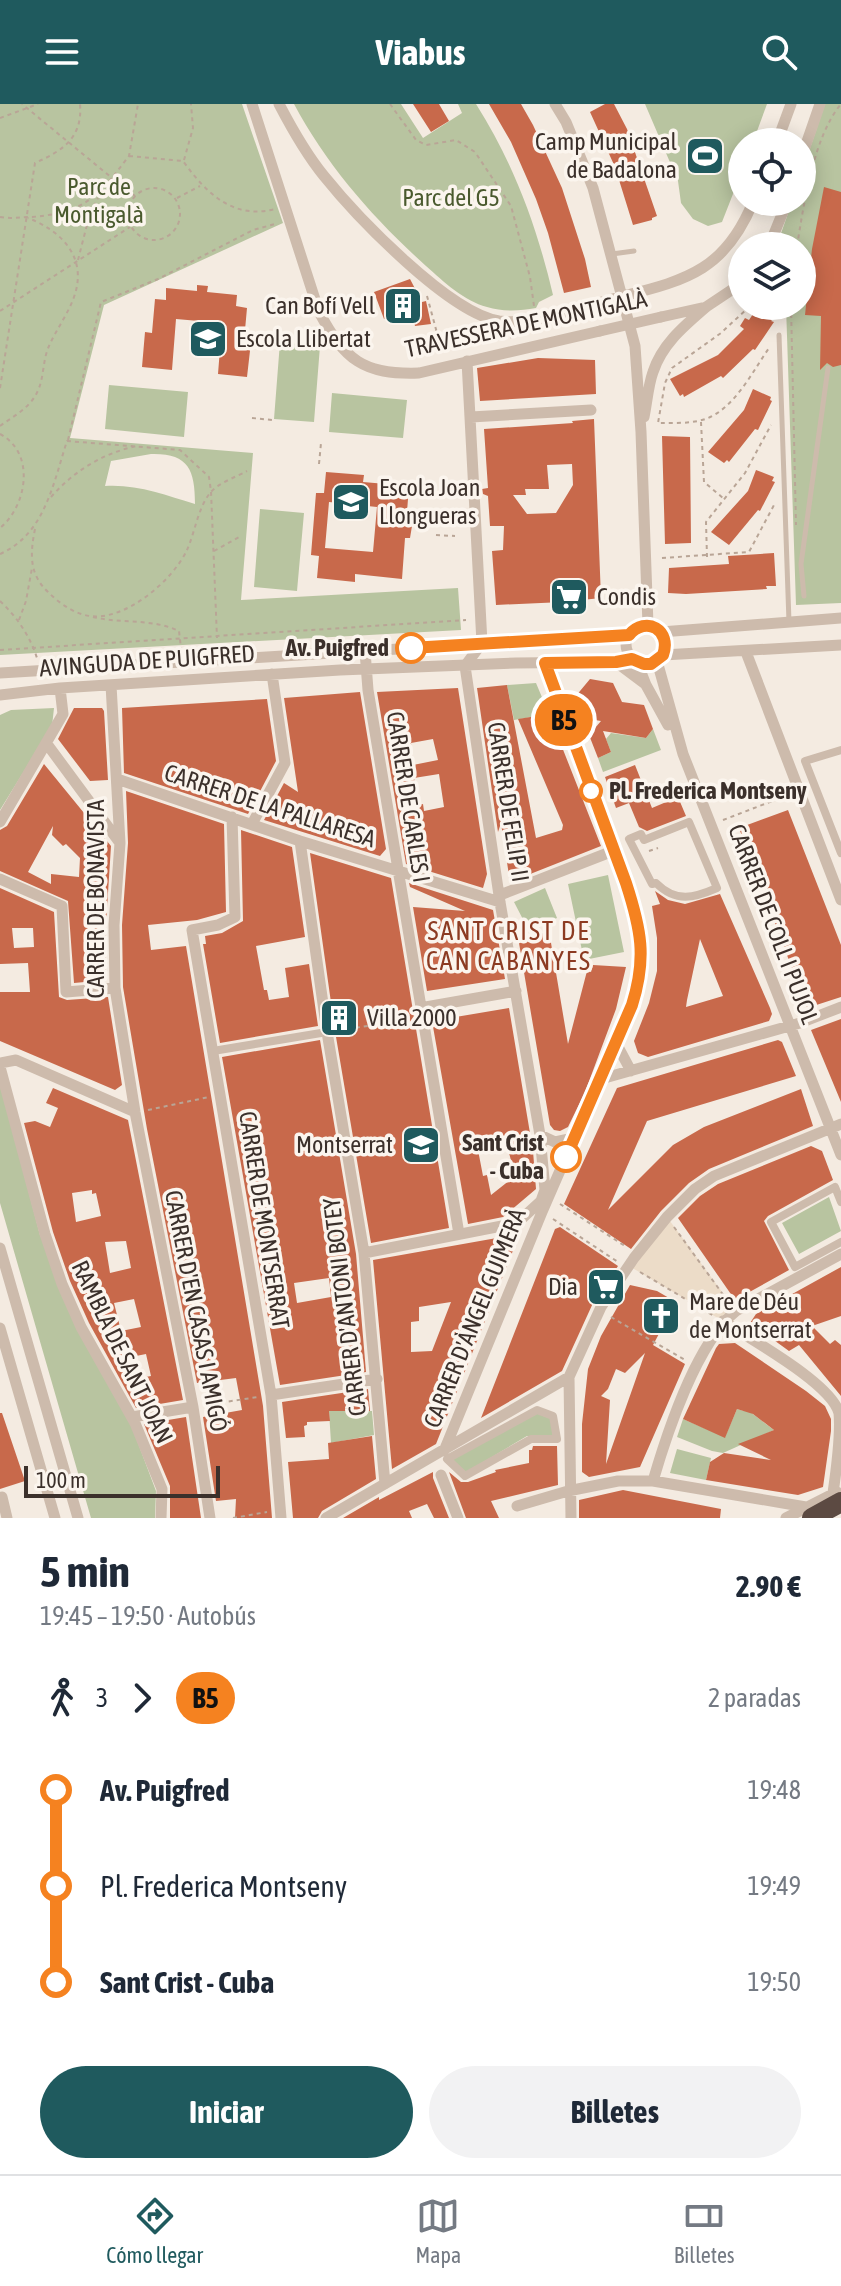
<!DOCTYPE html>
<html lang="es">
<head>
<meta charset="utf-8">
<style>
  :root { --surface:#fff; --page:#f2f2f3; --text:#1f2937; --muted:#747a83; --line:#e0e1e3; --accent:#1f5a5e }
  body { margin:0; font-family:"Asap Condensed",sans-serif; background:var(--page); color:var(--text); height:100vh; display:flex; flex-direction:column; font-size:30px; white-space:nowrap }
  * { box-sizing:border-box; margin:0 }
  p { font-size:26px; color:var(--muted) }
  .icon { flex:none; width:44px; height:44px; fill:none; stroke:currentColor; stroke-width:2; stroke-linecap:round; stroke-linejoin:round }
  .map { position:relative; height:1414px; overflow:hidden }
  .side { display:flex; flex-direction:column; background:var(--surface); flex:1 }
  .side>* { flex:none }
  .badge { padding:0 16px; border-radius:26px; font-size:28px; line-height:52px }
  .buttons { position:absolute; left:728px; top:24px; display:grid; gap:16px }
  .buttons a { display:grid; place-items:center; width:88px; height:88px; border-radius:50%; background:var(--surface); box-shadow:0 4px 20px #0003; font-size:40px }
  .scale { position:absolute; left:24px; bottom:20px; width:196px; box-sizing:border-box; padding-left:8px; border:4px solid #3b302b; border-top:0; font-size:22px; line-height:28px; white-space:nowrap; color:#3b302b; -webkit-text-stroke:6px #fbf5ee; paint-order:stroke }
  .map>.badge { position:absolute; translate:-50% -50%; box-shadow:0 0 0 4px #fff }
  .legs { display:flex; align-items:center; gap:12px; height:88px; padding:0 40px; font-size:26px }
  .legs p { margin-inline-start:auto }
  .headline { display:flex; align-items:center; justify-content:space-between; height:136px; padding:0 40px }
  h1 { font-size:44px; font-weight:700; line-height:60px }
  .primary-button { display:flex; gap:16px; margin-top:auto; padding:16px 40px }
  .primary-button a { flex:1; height:92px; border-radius:48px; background:var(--accent); color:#fff; font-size:32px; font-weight:700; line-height:92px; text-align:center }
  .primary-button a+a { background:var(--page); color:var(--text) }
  ul { padding:0 40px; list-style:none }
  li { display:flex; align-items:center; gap:28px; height:96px; font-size:30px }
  li i { display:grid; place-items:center; width:12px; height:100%; margin:0 10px; background:currentColor }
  li i::after { content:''; width:20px; height:20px; margin:-10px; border:6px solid; border-radius:50%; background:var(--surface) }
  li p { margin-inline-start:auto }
  li:first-child i { background:linear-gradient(#0000 50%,currentColor 0) }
  li:last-child i { background:linear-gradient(currentColor 50%,#0000 0) }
  header { display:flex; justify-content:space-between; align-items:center; height:104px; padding:0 40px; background:var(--accent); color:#fff; font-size:36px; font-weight:700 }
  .tab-bar { display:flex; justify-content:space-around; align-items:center; height:112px; border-top:2px solid var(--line); background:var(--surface); font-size:22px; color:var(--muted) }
  .tab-bar a { display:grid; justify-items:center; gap:4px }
  .tab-bar .current { color:var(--accent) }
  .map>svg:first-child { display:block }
  .green { fill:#b8c4a0; fill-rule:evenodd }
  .plaza { fill:#ecdcc8 }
  .building { fill:#c8694b; fill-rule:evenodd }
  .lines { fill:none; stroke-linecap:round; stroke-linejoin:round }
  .path { stroke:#b9a596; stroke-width:2; stroke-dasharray:4 4; stroke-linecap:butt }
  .service { stroke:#cdbbac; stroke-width:5 }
  .pedestrian { stroke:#cdbbac; stroke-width:8 }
  .minor { stroke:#cdbbac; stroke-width:11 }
  .motorway { stroke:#5c4a42; stroke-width:20 }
  .minor-bridge { stroke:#cdbbac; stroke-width:11 }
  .line-1-casing { stroke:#fff; stroke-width:18 }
  .line-1 { stroke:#f58220; stroke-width:12 }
  .stop-1-dot { fill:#fff; stroke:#f58220; stroke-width:4 }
  .labels { text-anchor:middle; stroke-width:7; stroke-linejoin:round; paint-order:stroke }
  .poi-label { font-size:24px; fill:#3b302b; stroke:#fbf5ee; text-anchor:start }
  .park-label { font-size:24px; fill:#4a5a2e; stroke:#fbf5ee }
  .street-label { font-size:24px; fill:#3b302b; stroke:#fbf5ee }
  .stop-label { font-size:24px; font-weight:bold; fill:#3b302b; stroke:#fbf5ee; text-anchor:end }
  .neighbourhood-label { font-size:26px; letter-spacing:2px; fill:#8c3b22; stroke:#fbf5ee }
</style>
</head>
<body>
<header><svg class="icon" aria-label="menu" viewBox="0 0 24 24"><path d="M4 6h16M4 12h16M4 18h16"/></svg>Viabus<svg class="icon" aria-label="search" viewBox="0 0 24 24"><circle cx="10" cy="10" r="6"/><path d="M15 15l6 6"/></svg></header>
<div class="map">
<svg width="841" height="1414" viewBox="0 0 841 1414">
  <rect width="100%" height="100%" fill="#f4ebe1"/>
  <path class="green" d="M0,0h242l41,119 -179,82 -34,133 183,15 -12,147 217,-12 3,42 -461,25zM151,350c37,-1 44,15 44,50 -30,-9 -58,-20 -90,-18l6,-25z
    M294,0h107l22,34 39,-25 -4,-9h18c38,60 61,123 77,191l-14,7 -3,6c-16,3 -33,4 -49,-1 -23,-6 -43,-25 -61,-41 -52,-47 -99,-100 -132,-162z
    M645,0h122l-14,38h-11v29l-20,51 -14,4 -15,-7 -12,-16 -3,-22z
    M825,0h16v499l-45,2 -10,-299h16v-60h-23l-1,-4 14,-40h10v-30z
    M280,238l40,4 -6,76 -40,-3z
    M109,281l79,7 -4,45 -79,-8z
    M332,289l75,7 -4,38 -74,-6z
    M260,405l44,4 -7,78 -43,-4z
    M536,579l13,31 -35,6 -7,-35z
    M54,604l-2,18 -52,84v-95l11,-5z
    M653,625l8,21 -58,22 -5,-14 13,-6 -5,-13 5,-6 35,5z
    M608,771l16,77 -40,8 -16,-76z
    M545,784l12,30 -28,13 -15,-29z
    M0,979l40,152 92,192 24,64 -1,27h-64l-91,-315z
    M829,1093l12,34 -42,23 -17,-31z
    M745,1304l29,22 -51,23 -11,-2 -35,-14 6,-18 42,18 12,-28 7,2z
    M329,1307h43l2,24 -43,8z
    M534,1308l18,7 1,17h-26l-62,37 -13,-13z
    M677,1345l34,9 -5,22 -36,-7z"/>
  <path class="plaza" d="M667,1113l69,94 -13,10 -94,-55z"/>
  <path class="building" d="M413,0h26l10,17 -18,11z
    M489,0h32l12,21 29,63 23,71 6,28 -27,6 -16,-60 -12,-34 -25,-57z
    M605,0h9l13,25 30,87 -5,2v2l-19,5 -18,-58 -25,-55z
    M824,83l17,5v173l-8,2 -6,-4 -7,7 1,-54 -16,-1 7,-66z
    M410,175l12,23 4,-1 5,23 -16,2 -4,-15 -27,8 -10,-27z
    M197,181l11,1 -1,6 30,3 -1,11 11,2 -3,33 7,1 -4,35 -29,-3 4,-51 -46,-4 -4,51 -30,-3 3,-35 7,1 3,-34 11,1v-12l31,3z
    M757,204l17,10 -3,3 3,1 -19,28 -2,-1 -30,29 -2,-2 -37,21 -1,-3 -3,2 -10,-17 48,-24 26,-26 -4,-3 5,-8 4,2z
    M538,254l57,2 1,34 -116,7 -3,-33z
    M753,285l18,8 -1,3 2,1 -14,29 -3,-1 -26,33 -2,-2 -3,3 -16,-11 36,-42z
    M594,315l7,179 -38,4 -67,3 -4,-54 11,-1 1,-24h-14l-2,-30 -5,-2 -1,-5 6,-1 -4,-59 89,-6 -1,-2zM572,360l1,21 -17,28 -29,1 -14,-19h13l-1,-6h24l-2,-24z
    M662,332l28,1 1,106 -26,1z
    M756,366l18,7 -2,4 3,1 -15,29 -2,-1 -29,35 -18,-13 37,-41z
    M326,368l38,3 -1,7 46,4 -3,39 6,1 -2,12h-5l-3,41 -47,-5v8l-38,-4 2,-22 -8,-1 5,-62h8zM329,398l48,5 -4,45 -48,-4z
    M774,449l2,33h-10l1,3 -81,5 -18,-1 1,-25 60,-4 -1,-8z
    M590,575l23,4 9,19 22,3 9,24 -7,9 -43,-7 8,21 -13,6 -9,-23 12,-14 -18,-3 -8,-21z
    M507,581l29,153 26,-8 1,-5 -45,-106 31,-5 52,132 -91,36 -9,-59 -3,9 -21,-144z
    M458,584l29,186 -4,14 -77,-24 -29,-172zM433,635l5,21 -25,5 -2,-22zM439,670l5,33 -20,4 -1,-7 -4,1 -5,-27z
    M360,588l26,157 -6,7 -116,-36 20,-37 14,9 -14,-94z
    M267,595l9,62 -28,53 -124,-41 -2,-65z
    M74,604h28l2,3 4,69 -18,1 -32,-42z
    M44,660l67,82 -5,78v56l-32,3 -6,-82 -68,-30v-41l7,-4zM53,722l-1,9 11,11 3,-2 14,14 -1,19 -28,-3v10l-23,-12z
    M635,661l17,43 26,-11 8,19 -39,15 -8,-4 -10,-24 -13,5 -11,-31z
    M126,687l98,33 2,88 -29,8 -49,5 3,25 35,-4 77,460 9,112h-37l1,-19 -20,2 -13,-84 39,-7 -6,-32 -39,5 -50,-254 -24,-142 -1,-62 6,-82z
    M788,706l53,135v52l-34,11 -68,-180z
    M241,726l51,17 13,90 -49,9 8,44h3l2,10 20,-3 -4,-29 24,-4 9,62 -98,17 -17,-99h3l-1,-8 17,-3 21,-12z
    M310,749l81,25 58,350 -78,15 -36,-212z
    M409,779l84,27 12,69 -78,12 -14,-84 52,4 -55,-24z
    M0,784l54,24 5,85 8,3 41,-3 14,88 -7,5 -115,-49v-49h30l-2,-29 -28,1zM12,824h21l1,19 -20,1z
    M655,787l13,9 17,4 35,-10 50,114 2,6 -3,7 -121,36 -10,-4 -4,-12 15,-38 8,-32v-33l-5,-32 8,-2zM700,835l23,57 -37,11 1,-7z
    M549,827l19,113 19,-73 4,1 2,-7 33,2 -10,42 -31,83 -17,35 -8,4 -6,-1 -4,-5 -31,-182z
    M509,904l24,143 3,38 -33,28 -35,7 -36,-203zM507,1041l8,31 -24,19 -4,-20 -4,1 -5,-26z
    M841,915v83l-30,-72z
    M320,936l36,214 10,118 -86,13 -58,-328zM329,1174l2,19 -34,6 -3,-20z
    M778,936l4,2 14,34 -149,45 -39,89 65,-65 31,-18 97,-38 12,37 -104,43 -20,14 -28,28 -30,38 -67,-45 53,-116z
    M53,984l75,32 55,280 -47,8 -47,-85 -19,-42 -17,-49 -29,-109 11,-2 15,6 8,-19 -12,-5zM92,1086v4l4,-1 5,23 -25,6 -4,-29zM126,1137l5,27 -21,5 -5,-31zM134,1195l7,28 -20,4 -7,-28zM146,1250l5,22 -21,4 -4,-22z
    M811,1042l11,5 11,29 -65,36 -4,5 25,49 -54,30 -57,-82 22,-22 18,-12z
    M560,1123l58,39 -25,37 -31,68 -81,47 74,-189z
    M508,1132l5,1 3,6 -80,201 -44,25 -19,-209zM451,1198l-19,49 -21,1v-30l8,-1v-14z
    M841,1163v49l-29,10 18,18 5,-4 6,5v51l-42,-51 -10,6 -39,-28 6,-9z
    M630,1181l27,6 19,11 -23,43 32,19 -45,103 -51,10 -7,-5v-48l6,-55 13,-33zM645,1249l-39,111 4,-64 -9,-4 7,-7 8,-20 9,4z
    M735,1239l71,48 19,15 6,13v12l-8,56 -25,8 -92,-15 4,-18 14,-9 47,7 -33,-16 36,-14 -21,-16 -16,-5 -12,29 -42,-19 33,-71 3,-4z
    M368,1285l2,22h-41l1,10 -23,1v3l-3,1 1,11 -19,1 -4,-36z
    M0,1309h2l23,68 -25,8z
    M186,1313l15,101h-31v-32l-26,-62z
    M372,1332l4,43 -54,32 -4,7h-25l-5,-56 41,-3 -1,-16z
    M533,1342h24l1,39 -67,16 8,17h-33l-17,-46 -6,-5 18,15h7l28,-10 -1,-2 34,-7v-13h3z
    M433,1368v6l16,40h-15l-7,-14 -18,7 3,7h-69l36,-21v3z
    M623,1386l98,19 -1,9h-141v-18z"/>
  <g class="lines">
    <path class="path" d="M390,0l26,36 10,5 30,-5 19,12 36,54 19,71 4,29
      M0,14l38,-14
      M129,52l54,5c23,32 50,59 92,48
      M184,56l9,-32 -2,-24
      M128 110a26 26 0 1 1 52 0a26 26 0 1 1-52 0Z
      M135,92l-23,-18 17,-22 9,-52
      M177,94l23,-12
      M0,113c11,2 21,0 32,0 35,-3 58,-11 80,-39l-90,-74
      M797,142c7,-42 16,-108 44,-142
      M78,156l12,-47 8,-15
      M427,192l13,48 72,-7
      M750,202l-29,27 -49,35 -7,15 -7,40c16,0 35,1 50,-5 27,-11 45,-47 61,-70
      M791,202l5,219
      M0,207l130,-84
      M0,284l35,-225c27,-12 48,-25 45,-59
      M252,314l21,2
      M701,318l3,60 19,16
      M0,322c15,-11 32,-19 39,-38 5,-13 4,-29 10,-42 7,-16 19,-32 25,-49 14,-39 -12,-66 -46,-79
      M0,330c36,19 27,72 0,94
      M68,336l33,-138 57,-23 95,-49 22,-6
      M319,360l2,-21
      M51,393c23,-26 52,-44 86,-51
      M35,425c-5,25 -6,45 13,63 11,11 26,22 42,24 36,5 83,-36 97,-66 8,-18 11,-42 23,-57 8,-10 26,-16 37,-22
      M436,431l19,1
      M214,447l27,-15
      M0,450c45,-20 53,-70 67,-113l113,9 29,27 2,14 6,147
      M707,453l-1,-35 39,-49 26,-48
      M662,454l87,-6 25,-47
      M0,497c17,16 30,35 37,57
      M93,513c28,7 58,1 86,14l2,17
      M19,516l7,-19 6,-33
      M0,546l466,-30
      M723,716l65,-25
      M649,747l9,-3
      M340,926l69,-10
      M148,1006l61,-13
      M560,1100l65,42
      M553,1115l65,43
      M674,1123l53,73
      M640,1168l74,44
      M611,1213l74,43
      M205,1301l53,-8
      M233,1414l34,-6"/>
    <path class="service" d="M612,150l22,-3
      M779,231l10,287
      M804,492l-3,-32 27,-196
      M217,543l1,12"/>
    <path class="pedestrian" d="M841,646l-36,11 36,92
      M689,718l28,66c-23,10 -41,15 -61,-5l-4,1 -23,-45 12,-5 3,6z
      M213,947l114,-19
      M841,1098l-6,-15 -64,35 24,45 46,-25
      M537,1306l16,6 4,23h-26l-66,37 -18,-17z"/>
    <path class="minor" d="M252,0l67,208c26,48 44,63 100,61l181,-42
      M279,0c13,25 27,50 45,72 33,41 125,137 175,145 37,5 89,-16 124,-25 66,-16 103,-28 130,-94
      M555,0l11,18 27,66 42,158 6,86 7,193
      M777,38l14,-38
      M802,52l18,-52
      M769,142l18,-44
      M661,213l45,-10 36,-24
      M471,313l120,-7
      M644,313c3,-14 4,-31 9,-45 9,-28 31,-46 53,-65
      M626 540a20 20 0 1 1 40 0a20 20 0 1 1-40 0Z
      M661,528l180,-14
      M365,547l3,39 91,544
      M746,548l95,248
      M663,551l178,-10
      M657,557l26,93 158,401
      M616,558l28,21
      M637,558l9,23 22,40
      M465,562l17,-23 -15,-282
      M0,569l629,-38
      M111,581l9,158 -6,82 1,63 20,124 58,295 17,111
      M0,591l60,-7 280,-18 176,-7 100,-1 16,-3
      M47,640l73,99
      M117,675l183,62 200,61
      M232,713l3,100 -17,8 -26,5 79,465 10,123
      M0,718l63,-108 -3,-26
      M252,720l33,-61 -13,-89
      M300,737l27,191 37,221 21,231
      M0,775l62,27 4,86 49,-4
      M500,791l113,-44
      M420,904l96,-17
      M616,939l15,28
      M0,959l16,-3 119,52
      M0,963l45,167 17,50 19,43 54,96 27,66 -1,29
      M601,975l199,-56 41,-16
      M540,1031l15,7 19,-4
      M0,1144l78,270
      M364,1149l153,-30 24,-22 4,-11 -5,-55 -40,-233 -35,-236
      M723,1217c27,18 108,62 116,92 2,20 -3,59 -6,80
      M0,1224l55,190
      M271,1291l106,-16
      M132,1313l61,-10
      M444,1347l98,-239 90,-207 10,-38 -6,-54 -91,-250
      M441,1371l17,43
      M653,1377c14,-48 44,-139 83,-170l105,-57
      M2,1393l5,21
      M517,1402l51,-15 50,-10h35l153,26
      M326,1414l243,-141
      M571,1414l-2,-141 32,-70 33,-49 33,-41 28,-28 19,-13 127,-52
      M786,1414l51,-26"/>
    <path class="motorway" d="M812,1414l29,-16"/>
    <path class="minor-bridge" d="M600,227l61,-14"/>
  </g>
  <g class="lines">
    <g class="line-1-casing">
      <path id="line-1" d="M411,544l218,-13c17,-20 43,-5 34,20l-12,9h-7l-12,-5 -16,3 -71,1 81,220c15,46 21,75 6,122l-66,152"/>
    </g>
    <use href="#line-1" class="line-1"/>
  </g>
  <defs>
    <g id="stadium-square" transform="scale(2)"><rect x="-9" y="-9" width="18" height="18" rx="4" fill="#1f5a5e" stroke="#fbf5ee"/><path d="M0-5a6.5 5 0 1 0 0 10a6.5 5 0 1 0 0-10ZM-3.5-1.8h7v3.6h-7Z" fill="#fff"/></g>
    <g id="building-square" transform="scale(2)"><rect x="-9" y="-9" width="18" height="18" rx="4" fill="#1f5a5e" stroke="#fbf5ee"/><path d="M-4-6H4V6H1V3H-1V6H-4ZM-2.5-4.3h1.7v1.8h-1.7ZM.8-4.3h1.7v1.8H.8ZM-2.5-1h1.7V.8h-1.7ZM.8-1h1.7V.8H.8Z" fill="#fff"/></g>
    <g id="school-square" transform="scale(2)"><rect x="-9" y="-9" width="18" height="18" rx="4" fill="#1f5a5e" stroke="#fbf5ee"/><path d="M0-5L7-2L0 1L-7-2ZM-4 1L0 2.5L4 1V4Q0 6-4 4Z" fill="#fff"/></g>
    <g id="supermarket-square" transform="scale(2)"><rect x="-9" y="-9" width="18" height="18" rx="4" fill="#1f5a5e" stroke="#fbf5ee"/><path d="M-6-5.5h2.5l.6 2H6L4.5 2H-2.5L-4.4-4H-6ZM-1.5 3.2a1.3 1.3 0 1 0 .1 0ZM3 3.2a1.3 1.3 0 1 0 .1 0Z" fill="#fff"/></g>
    <g id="church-square" transform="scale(2)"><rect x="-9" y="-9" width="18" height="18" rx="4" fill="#1f5a5e" stroke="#fbf5ee"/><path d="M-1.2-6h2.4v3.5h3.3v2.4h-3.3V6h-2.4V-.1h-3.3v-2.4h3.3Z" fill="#fff"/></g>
  </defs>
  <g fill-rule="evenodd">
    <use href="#stadium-square" x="705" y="52"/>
    <use href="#building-square" x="403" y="202"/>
    <use href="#school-square" x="208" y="235"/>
    <use href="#school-square" x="351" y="398"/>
    <use href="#supermarket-square" x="569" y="493"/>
    <use href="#building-square" x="339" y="914"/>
    <use href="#school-square" x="421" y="1041"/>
    <use href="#supermarket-square" x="606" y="1183"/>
    <use href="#church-square" x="661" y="1212"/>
  </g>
  <g class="stop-1-dot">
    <circle cx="411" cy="544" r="14"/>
    <circle cx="591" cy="687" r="10"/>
    <circle cx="566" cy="1053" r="14"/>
  </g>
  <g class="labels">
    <g class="poi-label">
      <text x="677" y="46" text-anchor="end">Camp Municipal<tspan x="677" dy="28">de Badalona</tspan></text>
      <text x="375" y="210" text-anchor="end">Can Bofí Vell</text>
      <text x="236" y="243">Escola Llibertat</text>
      <text x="379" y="392">Escola Joan<tspan x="379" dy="28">Llongueras</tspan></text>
      <text x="597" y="501">Condis</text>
      <text x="367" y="922">Villa 2000</text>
      <text x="393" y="1049" text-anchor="end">Montserrat</text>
      <text x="578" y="1191" text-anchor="end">Dia</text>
      <text x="689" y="1206">Mare de Déu<tspan x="689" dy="28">de Montserrat</tspan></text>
    </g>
    <g class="park-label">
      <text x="99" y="91">Parc de<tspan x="99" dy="28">Montigalà</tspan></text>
      <text x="451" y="102">Parc del G5</text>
    </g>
    <g class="street-label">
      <text transform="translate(526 220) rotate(-12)" y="8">TRAVESSERA DE MONTIGALÀ</text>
      <text transform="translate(147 557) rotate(-4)" y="8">AVINGUDA DE PUIGFRED</text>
      <text transform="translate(408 693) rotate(81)" y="8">CARRER DE CARLES I</text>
      <text transform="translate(508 698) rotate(81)" y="8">CARRER DE FELIP II</text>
      <text transform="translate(270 702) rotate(18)" y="8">CARRER DE LA PALLARESA</text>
      <text transform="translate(96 795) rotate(-90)" y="8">CARRER DE BONAVISTA</text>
      <text transform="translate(773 820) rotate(69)" y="8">CARRER DE COLL I PUJOL</text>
      <text transform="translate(264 1116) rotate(81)" y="8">CARRER DE MONTSERRAT</text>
      <text transform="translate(345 1203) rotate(-97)" y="8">CARRER D'ANTONI BOTEY</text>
      <text transform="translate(196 1207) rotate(79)" y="8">CARRER D'EN CASAS I AMIGÓ</text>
      <text transform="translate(475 1214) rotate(-68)" y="8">CARRER D'ÀNGEL GUIMERÀ</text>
      <text transform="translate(122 1248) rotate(64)" y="8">RAMBLA DE SANT JOAN</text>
    </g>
    <g class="stop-label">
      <text x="389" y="552">Av. Puigfred</text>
      <text x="609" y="695" text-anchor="start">Pl. Frederica Montseny</text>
      <text x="544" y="1047">Sant Crist<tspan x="544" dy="28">- Cuba</tspan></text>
    </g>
    <g class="neighbourhood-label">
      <text x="509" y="836">SANT CRIST DE<tspan x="509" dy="30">CAN CABANYES</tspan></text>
    </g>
  </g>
</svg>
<div class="buttons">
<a><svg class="icon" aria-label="locate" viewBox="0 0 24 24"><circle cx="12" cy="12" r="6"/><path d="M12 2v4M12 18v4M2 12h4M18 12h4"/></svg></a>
<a><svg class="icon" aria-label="layers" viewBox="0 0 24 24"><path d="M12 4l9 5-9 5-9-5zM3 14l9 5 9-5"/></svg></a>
</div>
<div class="scale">100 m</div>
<b class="badge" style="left:564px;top:616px;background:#f58220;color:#111">B5</b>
</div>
<section class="side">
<div class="headline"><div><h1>5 min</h1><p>19:45 – 19:50 · Autobús</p></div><b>2.90 €</b></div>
<div class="legs"><svg class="icon" aria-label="walk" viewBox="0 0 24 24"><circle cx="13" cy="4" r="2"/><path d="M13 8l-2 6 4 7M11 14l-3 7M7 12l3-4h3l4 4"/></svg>3<svg class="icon" aria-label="forward" viewBox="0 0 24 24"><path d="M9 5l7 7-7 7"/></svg><b class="badge" style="background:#f58220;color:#111">B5</b><p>2 paradas</p></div>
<ul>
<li><i style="color:#f58220"></i><b>Av. Puigfred</b><p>19:48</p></li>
<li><i style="color:#f58220"></i><span>Pl. Frederica Montseny</span><p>19:49</p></li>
<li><i style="color:#f58220"></i><b>Sant Crist - Cuba</b><p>19:50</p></li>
</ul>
<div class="primary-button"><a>Iniciar</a><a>Billetes</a></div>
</section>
<nav class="tab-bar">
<a class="current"><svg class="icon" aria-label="directions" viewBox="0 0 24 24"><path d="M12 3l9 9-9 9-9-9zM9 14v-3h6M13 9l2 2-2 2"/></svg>Cómo llegar</a>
<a><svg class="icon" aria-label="map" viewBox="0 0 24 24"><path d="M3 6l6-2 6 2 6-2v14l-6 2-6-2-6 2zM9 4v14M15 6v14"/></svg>Mapa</a>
<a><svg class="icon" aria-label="tickets" viewBox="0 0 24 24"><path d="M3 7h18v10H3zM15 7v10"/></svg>Billetes</a>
</nav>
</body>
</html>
